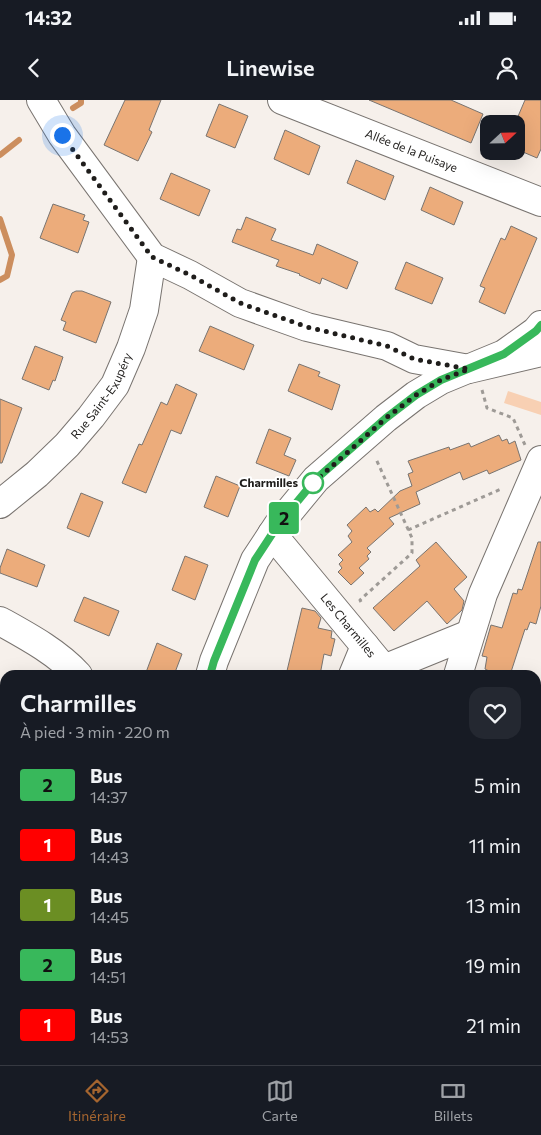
<!DOCTYPE html>
<html lang="fr">
<head>
<meta charset="utf-8">
<style>
  :root { --surface:#171b24; --page:#242831; --text:#f1f3f6; --muted:#9ea1a6; --line:#363941; --accent:#a5652f }
  body { margin:0; font-family:Commissioner,sans-serif; background:var(--page); color:var(--text); height:100vh; display:flex; flex-direction:column; font-size:19px; white-space:nowrap }
  * { box-sizing:border-box; margin:0 }
  p { font-size:16px; color:var(--muted) }
  .icon { flex:none; width:28px; height:28px; fill:none; stroke:currentColor; stroke-width:2; stroke-linecap:round; stroke-linejoin:round }
  .map { position:relative; flex:1; overflow:hidden }
  .panel { position:absolute; left:0px; top:570px; width:541px; height:395px; display:flex; flex-direction:column; background:var(--surface); border-radius:15px 15px 0 0; box-shadow:0 5px 20px #0002 }
  .panel>* { flex:none }
  .badge { padding:0 10px; border-radius:4px; font-size:18px; line-height:32px }
  .needle { width:32px; rotate:68deg }
  .fabs { position:absolute; left:480px; top:15px; display:grid; gap:10px }
  .fabs a { display:grid; place-items:center; width:45px; height:45px; border-radius:10px; background:var(--surface); box-shadow:0 5px 20px #0002; font-size:25px }
  .you { position:absolute; width:25px; height:25px; margin:-12px; border:4px solid #fff; border-radius:50%; background:#1a73e8; box-shadow:0 0 0 8px #1a73e833 }
  .map>.badge { position:absolute; translate:-50% -50%; box-shadow:0 0 0 2px #fff }
  .round { display:grid; place-items:center; flex:none; width:52px; height:52px; border-radius:15px; background:var(--page) }
  .head { display:flex; align-items:center; justify-content:space-between; height:85px; padding:0 20px }
  h1 { font-size:24px; font-weight:600; line-height:38px }
  ul { padding:0; list-style:none }
  li { display:flex; align-items:center; gap:15px; height:60px; padding:0 20px }
  li div { flex:1 }
  li b { display:block; font-size:19px }
  li em { font-style:normal }
  li .badge { min-width:55px; font-weight:700; text-align:center }
  .status { display:flex; justify-content:space-between; align-items:center; height:35px; padding:0 25px; background:var(--surface); direction:ltr }
  .status svg { height:14px; fill:currentColor }
  header { display:flex; justify-content:space-between; align-items:center; height:65px; padding:0 20px; background:var(--surface); font-size:22px; font-weight:600 }
  .tab-bar { display:flex; justify-content:space-around; align-items:center; height:70px; border-top:1px solid var(--line); background:var(--surface); font-size:14px; color:var(--muted) }
  .tab-bar a { display:grid; justify-items:center; gap:2px }
  .tab-bar .selected { color:var(--accent) }
  .map>svg:first-child { display:block }
  .green { fill:#f8d0b3 }
  .lines { fill:none; stroke-linecap:round; stroke-linejoin:round }
  .stream { stroke:#cc8e5e; stroke-width:6 }
  .building { fill:#ecac7b; stroke:#797470 }
  .minor-casing { stroke:#797470; stroke-width:30 }
  .path { stroke:#9e9a96; stroke-width:3; stroke-dasharray:4 4; stroke-linecap:butt }
  .minor { stroke:#fff; stroke-width:28 }
  .line-casing { stroke:#fff; stroke-width:11 }
  .line { stroke:#38b85b; stroke-width:8 }
  .walk { stroke:#1f1d1b; stroke-width:5; stroke-dasharray:0 9 }
  .stop-dot { fill:#fff; stroke:#38b85b; stroke-width:2.5 }
  .labels { text-anchor:middle; stroke-width:4; stroke-linejoin:round; paint-order:stroke }
  .street-label { font-size:12px; fill:#1f1d1b; stroke:#fff }
  .stop-label { font-size:12px; font-weight:bold; fill:#1f1d1b; stroke:#fff; text-anchor:end }
</style>
</head>
<body>
<div class="status"><b>14:32</b><svg viewBox="0 0 49 12"><path d="M0 12V9h3v3zM5 12V6h3v6zM10 12V3h3v9zM15 12V0h3v12zM26 1h20v11H26zM47 4h2v5h-2z"/></svg></div>
<header><svg class="icon" aria-label="back" viewBox="0 0 24 24"><path d="M15 5l-7 7 7 7"/></svg>Linewise<svg class="icon" aria-label="person" viewBox="0 0 24 24"><circle cx="12" cy="8" r="4"/><path d="M4 21q1-7 8-7t8 7"/></svg></header>
<div class="map">
<svg width="541" height="965" viewBox="0 0 541 965">
  <rect width="100%" height="100%" fill="#f6f0eb"/>
  <path class="green" d="M508,291l33,11v13l-37,-12z"/>
  <g class="lines">
    <path class="stream" d="M73,8l8,-5v-3
      M0,55l19,-15
      M0,119l12,36 -5,21 -7,4"/>
  </g>
  <path class="building" d="M125,0h36l-12,30 3,2 -14,29 -34,-16z
    M369,0h82l32,14 -12,29z
    M525,0h16v49l-4,9 -21,-9v-28z
    M219,4l29,12 -13,32 -29,-12z
    M285,30l35,16 -11,29 -35,-16z
    M356,60l38,16 -9,24 -38,-17z
    M171,73l39,17 -11,26 -39,-17z
    M430,87l33,15 -9,23 -33,-15z
    M53,104l32,11 -2,5 6,2 -11,31 -38,-15z
    M246,117l30,12 -5,11 42,15 4,-11 41,18 -11,27 -25,-11 -2,6 -21,-9 1,-1 -24,-8 3,-6 -47,-18 5,-13 4,1z
    M511,126l26,12 -32,76 -26,-12 6,-14 -5,-2 21,-48 4,2z
    M406,162l37,16 -11,26 -37,-15z
    M76,191h6l29,11 -15,41 -33,-13 3,-8 -5,-2 11,-27z
    M210,226l44,19 -10,25 -45,-19z
    M35,246l28,11 -8,24 -2,-1 -4,10 -27,-11z
    M299,264l21,8 -2,4 22,9 -8,25 -44,-19z
    M176,284l21,10 -16,40 -10,-4 -25,63 -24,-10 17,-39 3,1 19,-43 6,3z
    M0,299l22,9 -20,55h-2z
    M269,329l22,9 -7,17 12,5 -7,16 -33,-13z
    M499,335l3,6 5,-2 2,5 6,-3 6,19 -32,14 -2,-4 -24,10 -3,-8 -44,20 4,12 -31,14 5,6 -27,24 4,4 -4,4 2,3 -10,9 5,5 -13,12 -13,-13 4,-4 -3,-4 4,-4 -5,-5 14,-13 -4,-6 4,-5 -5,-6 19,-18 4,5 5,-3 3,3 22,-21 12,-5 -4,-12 5,-2 -5,-11 41,-14 1,3 19,-7 2,4z
    M216,376l24,10 -12,31 -24,-10z
    M81,393l22,9 -14,35 -22,-9z
    M436,442l31,35 -13,12 10,12 -2,9 -15,14 -20,-23 -33,30 -21,-23 47,-42 -4,-6z
    M538,442h3v64l-5,18 -6,-2 -3,8 -2,-1 -15,46h-22l1,-4 -4,-2 2,-12 -5,-1 9,-31 11,3 11,-35 4,1 1,-5 4,1z
    M7,449l38,16 -8,22 -37,-14v-5z
    M185,456l23,9 -13,35 -23,-10z
    M84,497l35,14 -10,25 -35,-15z
    M302,508l13,3 6,7 -3,10 14,3 -1,7 4,1 -4,17 -7,-2 -4,21h-34z
    M157,543l25,11 -8,21h-29z"/>
  <g class="lines">
    <g class="minor-casing">
      <g id="minor">
        <path d="M41,0l21,35 90,122 38,18 50,28 67,24 80,19 27,13 55,10 72,-17"/>
        <path id="s1" d="M282,0l259,102"/>
        <path id="s2" d="M0,404l37,-30 30,-29 24,-28 24,-32 16,-37 13,-38 8,-53"/>
        <path id="s3" d="M272,434l112,135 86,-35"/>
        <path d="M0,521c27,15 57,31 78,54"/>
        <path d="M210,575l4,-14 41,-101 23,-35 38,-46 70,-61 30,-23 25,-15 63,-26 32,-23 5,-6"/>
        <path d="M353,575l12,-29"/>
        <path d="M458,575l25,-81 58,-134"/>
        <path d="M0,919l5,16"/>
        <path d="M13,960l1,5"/>
        <path d="M171,965l2,-5"/>
        <path d="M255,965l2,-5"/>
        <path d="M374,965l1,-5"/>
      </g>
    </g>
    <path class="path" d="M482,290l5,18 26,10 12,27
      M408,430l93,-41
      M361,502l-1,-2 52,-47v-15l-36,-79
      M536,755l5,-20
      M536,784l5,-19
      M536,863l5,1
      M314,965l1,-5
      M451,965l1,-5
      M486,965l1,-5
      M492,965l1,-5"/>
    <use href="#minor" class="minor"/>
  </g>
  <g class="lines">
    <g class="line-casing">
      <path id="line" d="M210,575l4,-14 41,-101 23,-35 38,-46 70,-61 30,-23 25,-15 63,-26 32,-23 5,-6"/>
    </g>
    <use href="#line" class="line"/>
    <path class="walk" d="M62,35l90,122 38,18 50,28 67,24 80,19 27,13 55,10 -28,11 -25,15 -30,23 -73,65"/>
  </g>
  <circle class="stop-dot" cx="313" cy="383" r="10"/>
  <g class="labels">
    <g class="street-label">
      <text dy="4" stroke="none"><textPath href="#s1" startOffset="139">Allée de la Puisaye</textPath></text>
      <text dy="4" stroke="none"><textPath href="#s2" startOffset="150">Rue Saint-Exupéry</textPath></text>
      <text dy="4" stroke="none"><textPath href="#s3" startOffset="119">Les Charmilles</textPath></text>
    </g>
    <g class="stop-label">
      <text x="298" y="387">Charmilles</text>
    </g>
  </g>
</svg>
<div class="fabs">
<a><svg class="needle" viewBox="-14 -14 28 28"><path d="M0-13l5 13h-10z" fill="#e53935"/><path d="M0 13l5-13h-10z" fill="#9ea1a6"/></svg></a>
</div>
<div class="you" style="left:62px;top:35px"></div>
<b class="badge" style="left:284px;top:418px;background:#38b85b;color:#111">2</b>
<section class="panel">
<div class="head"><div><h1>Charmilles</h1><p>À pied · 3 min · 220 m</p></div><a class="round"><svg class="icon" aria-label="heart" viewBox="0 0 24 24"><path d="M12 20l-8-8c-3-5 5-10 8-4 3-6 11-1 8 4z"/></svg></a></div>
<ul>
<li><span class="badge" style="background:#38b85b;color:#111">2</span><div><b>Bus</b><p>14:37</p></div><em>5 min</em></li>
<li><span class="badge" style="background:#f00;color:#fff">1</span><div><b>Bus</b><p>14:43</p></div><em>11 min</em></li>
<li><span class="badge" style="background:#6b8e23;color:#fff">1</span><div><b>Bus</b><p>14:45</p></div><em>13 min</em></li>
<li><span class="badge" style="background:#38b85b;color:#111">2</span><div><b>Bus</b><p>14:51</p></div><em>19 min</em></li>
<li><span class="badge" style="background:#f00;color:#fff">1</span><div><b>Bus</b><p>14:53</p></div><em>21 min</em></li>
</ul>
</section>
</div>
<nav class="tab-bar">
<a class="selected"><svg class="icon" aria-label="directions" viewBox="0 0 24 24"><path d="M12 3l9 9-9 9-9-9zM9 14v-3h6M13 9l2 2-2 2"/></svg>Itinéraire</a>
<a><svg class="icon" aria-label="map" viewBox="0 0 24 24"><path d="M3 6l6-2 6 2 6-2v14l-6 2-6-2-6 2zM9 4v14M15 6v14"/></svg>Carte</a>
<a><svg class="icon" aria-label="tickets" viewBox="0 0 24 24"><path d="M3 7h18v10H3zM15 7v10"/></svg>Billets</a>
</nav>
</body>
</html>
